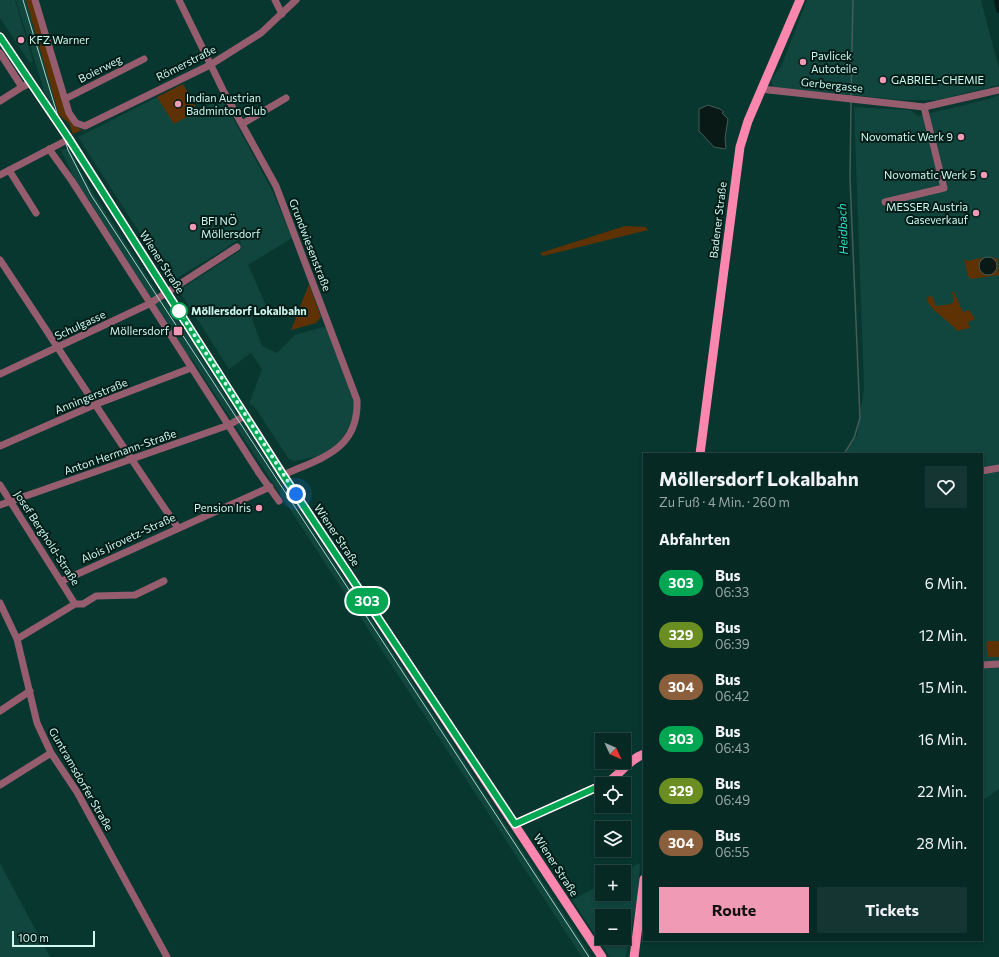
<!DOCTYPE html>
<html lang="de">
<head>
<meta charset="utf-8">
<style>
  :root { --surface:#062924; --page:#143531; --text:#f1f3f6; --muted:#98a6a6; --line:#274541; --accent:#f09ab5 }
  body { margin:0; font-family:Commissioner,sans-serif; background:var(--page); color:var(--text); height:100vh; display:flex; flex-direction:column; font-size:15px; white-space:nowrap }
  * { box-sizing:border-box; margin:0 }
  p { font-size:13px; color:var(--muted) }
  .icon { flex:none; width:22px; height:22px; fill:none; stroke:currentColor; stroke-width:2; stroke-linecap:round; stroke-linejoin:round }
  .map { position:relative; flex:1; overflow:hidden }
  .panel { position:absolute; left:643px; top:453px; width:340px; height:488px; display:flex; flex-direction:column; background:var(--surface); border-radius:0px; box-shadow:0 2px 6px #0003,0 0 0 1px var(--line) }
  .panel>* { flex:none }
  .badge { padding:0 8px; border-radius:13px; font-size:14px; line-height:26px }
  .needle { width:26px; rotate:134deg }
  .controls { position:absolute; left:595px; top:733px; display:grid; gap:8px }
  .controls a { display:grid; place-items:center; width:36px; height:36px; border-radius:0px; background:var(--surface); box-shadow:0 2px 6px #0003,0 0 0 1px var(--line); font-size:20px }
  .scale { position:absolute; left:12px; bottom:10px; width:83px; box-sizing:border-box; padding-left:4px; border:2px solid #d0f7ee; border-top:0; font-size:11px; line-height:14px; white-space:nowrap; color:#d0f7ee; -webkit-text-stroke:3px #001d18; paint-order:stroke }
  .you { position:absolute; width:20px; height:20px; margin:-10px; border:3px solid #fff; border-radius:50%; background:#1a73e8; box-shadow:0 0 0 6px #1a73e833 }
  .map>.badge { position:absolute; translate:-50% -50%; box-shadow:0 0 0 2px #fff }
  h2 { padding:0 16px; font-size:15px; line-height:36px }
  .round { display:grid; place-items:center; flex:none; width:42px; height:42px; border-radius:0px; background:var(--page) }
  .head { display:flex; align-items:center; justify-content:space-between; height:68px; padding:0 16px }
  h1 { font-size:19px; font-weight:700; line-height:30px }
  .action { display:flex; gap:8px; margin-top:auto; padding:8px 16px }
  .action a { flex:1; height:46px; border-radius:0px; background:var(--accent); color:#111; font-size:16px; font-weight:700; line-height:46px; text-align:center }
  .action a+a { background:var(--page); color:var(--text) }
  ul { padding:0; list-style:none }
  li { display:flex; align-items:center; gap:12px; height:52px; padding:0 16px }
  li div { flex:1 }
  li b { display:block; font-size:15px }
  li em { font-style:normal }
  li .badge { min-width:44px; font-weight:700; text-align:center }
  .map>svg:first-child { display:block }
  .built { fill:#10463e; fill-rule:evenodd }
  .green { fill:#5e3205 }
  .water { fill:#091916; stroke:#455c57 }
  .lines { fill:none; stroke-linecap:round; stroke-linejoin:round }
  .stream { stroke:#455c57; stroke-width:1.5 }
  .canal { stroke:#091916; stroke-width:6 }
  .minor { stroke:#965d6f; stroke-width:7 }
  .major { stroke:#fb87ae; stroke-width:9 }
  .tram { stroke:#a9d2c9; stroke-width:1 }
  .line-casing { stroke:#fff; stroke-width:9 }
  .line { stroke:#00a651; stroke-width:6 }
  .walk { stroke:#d0f7ee; stroke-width:4; stroke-dasharray:0 7.2 }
  .poi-dot { fill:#f09ab5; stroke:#001d18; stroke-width:1.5 }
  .stop-dot { fill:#fff; stroke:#00a651; stroke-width:2 }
  .labels { text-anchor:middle; stroke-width:4; stroke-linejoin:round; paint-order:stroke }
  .poi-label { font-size:11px; fill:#d0f7ee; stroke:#001d18; text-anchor:start }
  .street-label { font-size:11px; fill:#d0f7ee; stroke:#001d18 }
  .stop-label { font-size:11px; font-weight:bold; fill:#d0f7ee; stroke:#001d18; text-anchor:start }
  .water-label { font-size:12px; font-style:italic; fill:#2de1c7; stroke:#001d18 }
</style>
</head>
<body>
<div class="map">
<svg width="999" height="957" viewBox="0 0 999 957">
  <rect width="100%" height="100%" fill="#083730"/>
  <path class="built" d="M0,0h15l18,61 -3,2 -30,-45z
    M16,0h10l33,115 -14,-21z
    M807,0h174l18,69v16l-62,15h-35l-129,-13 -2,-8 10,-12z
    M183,84l15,27 24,-13 50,92 20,48 -44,27 18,40 -12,9 -2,5 10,27 15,7 18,-18 28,-8 3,1 28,72v14l-3,12 -13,18 -18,12 -26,5 -5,-2 -35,-53 -5,-2 13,-35 -11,-16 -22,16 -48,-75v-5l60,-39 -1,-12 -15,11 -48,29 2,4 -5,4 -96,-149z
    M999,95v694l-17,12v-347h-137l12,-18 7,-48 -10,-281 56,3 8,6 71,-17z
    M69,148l11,22 14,24 69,107 4,1 31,48 -1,1 40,63 355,543h-10l-392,-601 -2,1 -116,-183 -11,-24z
    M0,863l50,94h-50z
    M640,863l-2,32 -12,62h-16l-38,-57 30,-16v10h22l-1,-22zM602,916h22v22h-22z"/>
  <path class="green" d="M26,0h6l22,73 19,52 9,5 -9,4 -4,-11 -10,-8z
    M183,84l15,27 -24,13 -17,-27z
    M625,226l21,1 2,3 -105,26 -3,-3z
    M984,257l-3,2 -1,11 6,4 7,-16 -3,-1 8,2 1,16 -28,4 -3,-3 -4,-17 4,2z
    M309,284l12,33 -5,6 -25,7z
    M952,292h2l9,20 6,-2 6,9 -7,3 2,6 -14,3 -1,-3 -21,-18 -6,-7 -1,-6 5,-1 4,10 16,-2 2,-5z
    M988,641h11v16h-11l-2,-13z"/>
  <path class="water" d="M708,105l12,4 4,3 -2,1 6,6 -3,19 1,10 -1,1 -11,-2 -15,-16v-22z
    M979 266a9 9 0 1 1 18 0a9 9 0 1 1-18 0Z"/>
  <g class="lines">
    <path class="stream" d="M851,96l2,-96
      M844,454l10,-16 6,-20 -10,-240 1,-76"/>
    <path class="canal" d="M997,0l2,10"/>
    <path class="minor" d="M35,0l34,113 7,10 9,3 125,-61 51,-32 35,-33
      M179,0l45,92 52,94 81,214c2,50 -36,58 -74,75
      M275,0l7,14
      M0,53l22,34 8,-4
      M761,89l163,18 75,-17
      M65,99l79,-40
      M0,101l22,-14
      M242,124l44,-26
      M49,149l23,32 187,292 20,28
      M9,170l27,43
      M0,175l69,-36
      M885,202l59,-14 -20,-81
      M0,260c59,89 117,179 178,268
      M0,374l149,-70 88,-57
      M0,446l94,-41 97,-37
      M982,471l17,-3
      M0,485l75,119
      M0,505l229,-80 17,-10
      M62,581l208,-94
      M0,603l17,36 20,84 14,30 26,39 90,165
      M17,639l58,-35h8l13,-8 39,-1 29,-14
      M982,665l17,-1
      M0,711l30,-20
      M0,785l51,-32"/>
    <path class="major" d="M0,37l69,102 214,336 319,482
      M700,454l40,-307 8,-26 52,-121
      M605,784c15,-8 22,-24 39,-30
      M515,824l87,-39
      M634,957l10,-78"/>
    <path class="tram" d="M23,0l45,150 23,45 498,762"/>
  </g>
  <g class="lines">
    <g class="line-casing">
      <path id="line" d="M0,37l69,102 214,336 232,349 87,-39"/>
    </g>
    <use href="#line" class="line"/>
    <path class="walk" d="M179,311l117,183"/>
  </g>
  <g class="poi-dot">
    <circle cx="21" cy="40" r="4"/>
    <circle cx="803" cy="62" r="4"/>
    <circle cx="883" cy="80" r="4"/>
    <circle cx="178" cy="104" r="4"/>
    <circle cx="961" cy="137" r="4"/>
    <circle cx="984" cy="175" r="4"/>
    <circle cx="976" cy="213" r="4"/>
    <circle cx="193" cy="227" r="4"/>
    <rect x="173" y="326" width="10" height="10" rx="2"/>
    <circle cx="259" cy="508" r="4"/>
  </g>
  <circle class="stop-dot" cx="179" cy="311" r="8"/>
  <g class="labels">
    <g class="poi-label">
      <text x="29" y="44">KFZ Warner</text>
      <text x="811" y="60">Pavlicek<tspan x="811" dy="13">Autoteile</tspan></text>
      <text x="891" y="84">GABRIEL-CHEMIE</text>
      <text x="186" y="102">Indian Austrian<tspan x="186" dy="13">Badminton Club</tspan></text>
      <text x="953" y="141" text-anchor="end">Novomatic Werk 9</text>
      <text x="976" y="179" text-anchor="end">Novomatic Werk 5</text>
      <text x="968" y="211" text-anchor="end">MESSER Austria<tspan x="968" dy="13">Gaseverkauf</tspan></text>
      <text x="201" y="225">BFI NÖ<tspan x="201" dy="13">Möllersdorf</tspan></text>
      <text x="169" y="335" text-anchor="end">Möllersdorf</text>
      <text x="251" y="512" text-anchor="end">Pension Iris</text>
    </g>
    <g class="street-label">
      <text transform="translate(186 63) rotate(-27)" y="4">Römerstraße</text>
      <text transform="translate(100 69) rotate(-27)" y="4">Boierweg</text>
      <text transform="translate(832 85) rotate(6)" y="4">Gerbergasse</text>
      <text transform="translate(718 220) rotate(-83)" y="4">Badener Straße</text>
      <text transform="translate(310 245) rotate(69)" y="4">Grundwiesenstraße</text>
      <text transform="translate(162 262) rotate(57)" y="4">Wiener Straße</text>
      <text transform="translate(80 325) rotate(-25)" y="4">Schulgasse</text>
      <text transform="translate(91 396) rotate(-22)" y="4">Anningerstraße</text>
      <text transform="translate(120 452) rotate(-19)" y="4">Anton Hermann-Straße</text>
      <text transform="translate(337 535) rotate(56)" y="4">Wiener Straße</text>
      <text transform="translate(47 538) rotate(57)" y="4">Josef Berghold-Straße</text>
      <text transform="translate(128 538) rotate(-25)" y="4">Alois Jirovetz-Straße</text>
      <text transform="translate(81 779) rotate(60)" y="4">Guntramsdorfer Straße</text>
      <text transform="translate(556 865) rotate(57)" y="4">Wiener Straße</text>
    </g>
    <g class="stop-label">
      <text x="191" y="315">Möllersdorf Lokalbahn</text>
    </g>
    <g class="water-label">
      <text transform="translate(843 229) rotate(-92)" y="4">Heidbach</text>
    </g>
  </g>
</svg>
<div class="controls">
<a><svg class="needle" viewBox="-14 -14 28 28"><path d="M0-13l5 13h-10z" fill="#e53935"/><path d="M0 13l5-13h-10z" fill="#98a6a6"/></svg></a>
<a><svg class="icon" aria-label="locate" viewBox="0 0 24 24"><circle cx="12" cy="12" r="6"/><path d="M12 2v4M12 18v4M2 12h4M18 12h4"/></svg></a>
<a><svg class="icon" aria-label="layers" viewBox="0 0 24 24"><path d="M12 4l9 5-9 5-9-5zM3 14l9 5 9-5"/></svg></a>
<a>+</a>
<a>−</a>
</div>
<div class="scale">100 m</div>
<div class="you" style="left:296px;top:494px"></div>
<b class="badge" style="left:367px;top:601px;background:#00a651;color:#fff">303</b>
<section class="panel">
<div class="head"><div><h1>Möllersdorf Lokalbahn</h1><p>Zu Fuß · 4 Min. · 260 m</p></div><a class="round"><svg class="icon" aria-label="heart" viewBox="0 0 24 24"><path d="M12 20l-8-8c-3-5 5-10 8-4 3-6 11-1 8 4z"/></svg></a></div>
<h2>Abfahrten</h2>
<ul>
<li><span class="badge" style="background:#00a651;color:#fff">303</span><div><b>Bus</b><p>06:33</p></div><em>6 Min.</em></li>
<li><span class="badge" style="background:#6b8e23;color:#fff">329</span><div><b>Bus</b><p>06:39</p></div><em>12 Min.</em></li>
<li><span class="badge" style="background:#8b5e3c;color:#fff">304</span><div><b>Bus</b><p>06:42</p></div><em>15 Min.</em></li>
<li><span class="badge" style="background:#00a651;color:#fff">303</span><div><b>Bus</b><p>06:43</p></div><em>16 Min.</em></li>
<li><span class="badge" style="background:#6b8e23;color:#fff">329</span><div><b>Bus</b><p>06:49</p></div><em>22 Min.</em></li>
<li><span class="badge" style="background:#8b5e3c;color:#fff">304</span><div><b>Bus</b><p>06:55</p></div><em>28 Min.</em></li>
</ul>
<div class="action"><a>Route</a><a>Tickets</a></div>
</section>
</div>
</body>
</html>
